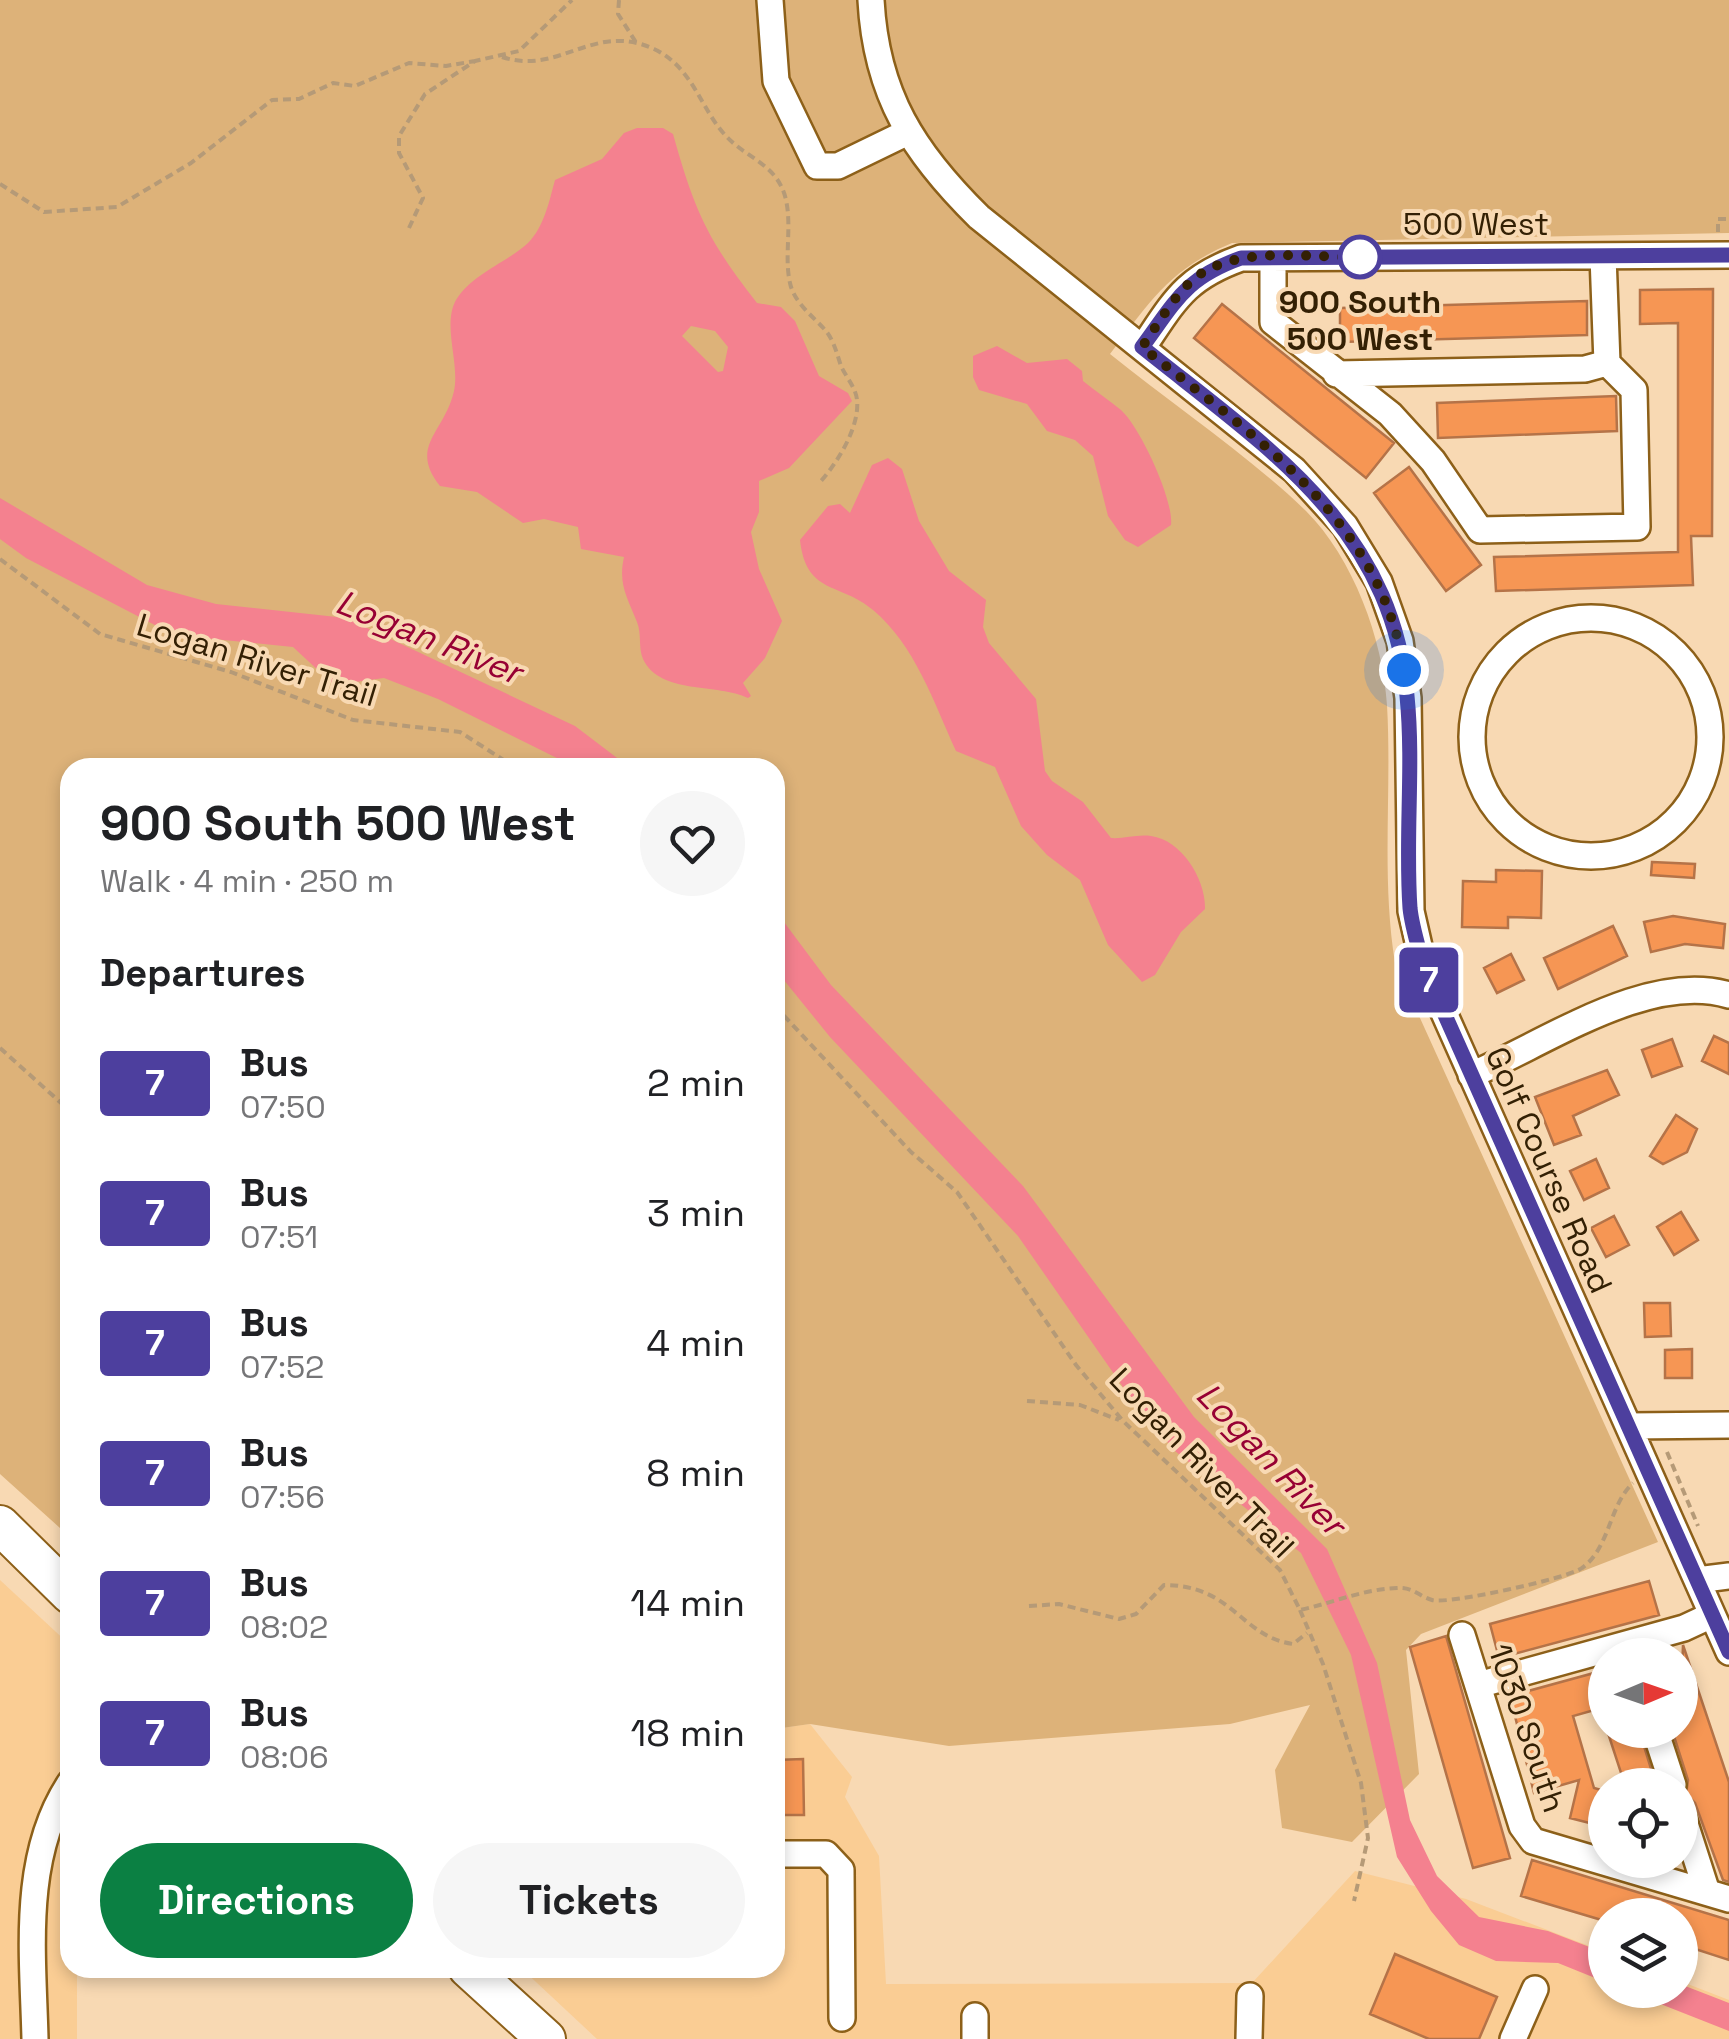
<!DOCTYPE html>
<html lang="en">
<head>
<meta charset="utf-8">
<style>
  :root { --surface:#fff; --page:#f6f6f6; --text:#202124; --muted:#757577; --accent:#0b8043 }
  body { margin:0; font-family:"Space Grotesk",sans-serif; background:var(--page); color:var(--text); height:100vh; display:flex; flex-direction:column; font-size:38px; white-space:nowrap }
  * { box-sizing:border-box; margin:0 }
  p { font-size:32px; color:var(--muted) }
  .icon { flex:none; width:55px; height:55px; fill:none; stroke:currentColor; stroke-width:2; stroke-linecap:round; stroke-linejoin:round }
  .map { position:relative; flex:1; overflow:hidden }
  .details { position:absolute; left:60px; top:758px; width:725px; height:1220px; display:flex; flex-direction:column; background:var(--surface); border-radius:30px; box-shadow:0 5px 15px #0003 }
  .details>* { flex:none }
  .badge { padding:0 20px; border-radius:8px; font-size:35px; line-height:65px }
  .needle { width:65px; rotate:88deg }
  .buttons { position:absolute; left:1588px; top:1638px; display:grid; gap:20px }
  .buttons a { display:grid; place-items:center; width:110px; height:110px; border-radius:50%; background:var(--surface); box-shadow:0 5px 15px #0003; font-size:50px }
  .you { position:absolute; width:50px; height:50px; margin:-25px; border:8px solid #fff; border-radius:50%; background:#1a73e8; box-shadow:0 0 0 15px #1a73e833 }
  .map>.badge { position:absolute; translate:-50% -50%; box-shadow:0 0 0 5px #fff }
  h2 { padding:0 40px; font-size:38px; line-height:90px }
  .round { display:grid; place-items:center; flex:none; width:105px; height:105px; border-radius:52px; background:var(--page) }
  .summary { display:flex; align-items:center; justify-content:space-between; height:170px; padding:0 40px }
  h1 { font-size:48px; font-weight:700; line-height:75px }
  .cta { display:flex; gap:20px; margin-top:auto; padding:20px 40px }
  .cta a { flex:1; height:115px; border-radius:60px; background:var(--accent); color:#fff; font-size:40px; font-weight:700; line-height:115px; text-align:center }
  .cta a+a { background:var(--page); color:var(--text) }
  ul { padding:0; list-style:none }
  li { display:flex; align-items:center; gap:30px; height:130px; padding:0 40px }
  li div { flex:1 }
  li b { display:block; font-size:38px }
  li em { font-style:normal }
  li .badge { min-width:110px; font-weight:700; text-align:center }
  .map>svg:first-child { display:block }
  .built { fill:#facd94 }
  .green { fill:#ddb279 }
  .water { fill:#f4818f; fill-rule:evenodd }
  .building { fill:#f69654; stroke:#b57348; stroke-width:2.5 }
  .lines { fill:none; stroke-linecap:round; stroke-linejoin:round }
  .minor-casing { stroke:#8d6019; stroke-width:30 }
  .highway-casing { stroke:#8d6019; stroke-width:42 }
  .path { stroke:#b59a77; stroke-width:4; stroke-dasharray:8 5; stroke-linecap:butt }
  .minor { stroke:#fff; stroke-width:25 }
  .highway { stroke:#fff; stroke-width:38 }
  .line-casing { stroke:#fff; stroke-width:22 }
  .line { stroke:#4d3f9e; stroke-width:15 }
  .walk { stroke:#332004; stroke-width:10; stroke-dasharray:0 18 }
  .stop-dot { fill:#fff; stroke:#4d3f9e; stroke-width:5 }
  .labels { text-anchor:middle; stroke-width:8; stroke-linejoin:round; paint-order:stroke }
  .street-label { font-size:32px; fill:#332004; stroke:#f8d9b3 }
  .stop-label { font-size:32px; font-weight:bold; fill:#332004; stroke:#f8d9b3 }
  .water-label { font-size:35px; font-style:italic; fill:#970134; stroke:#f8d9b3 }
</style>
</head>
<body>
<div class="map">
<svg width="1729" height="2039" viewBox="0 0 1729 2039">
  <rect width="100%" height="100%" fill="#f8d9b3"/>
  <path class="built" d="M0,1580l70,65v323h7v71h-77z
    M810,1724l42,53 -7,20 34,59 7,128 366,-1 103,-112 111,28 139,53v38h75v-9l49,19v39h-1132l-76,-71h254v-239z"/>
  <path class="green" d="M0,0h1729v233l-497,10c-63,26 -82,59 -122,111 62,50 139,102 196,157 47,47 77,128 81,194 5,87 -6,171 8,258l263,579 -237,92 -15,16 13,124 -67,68 -70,-14 -7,-58 35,-65 -80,19 -281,22 -139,-22 -35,5v-961h-705v769l-70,-63z"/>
  <path class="water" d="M637,128h26l10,6c22,78 34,105 84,169l24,4 14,14 24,55 29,17 4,8 -63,67 -30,13v31l-8,20 8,37 23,52 -17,37 -22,25 8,13 -3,2c-30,-15 -88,-3 -105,-39 -5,-12 -1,-24 -6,-37 -10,-25 -19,-38 -13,-65l-43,-8 -3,-22 -34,-8 -21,4 -46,-31 -37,-6c-32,-40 5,-54 14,-95 6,-28 -12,-66 2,-91 16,-26 50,-37 72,-57 16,-16 21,-41 27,-63l47,-21 22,-26zM691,326l24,5 13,16 -5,24 -5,1 -36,-36z
    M997,346l30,17 40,-4 15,12 1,10c12,10 26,19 38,29 19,17 53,90 50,115l-33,22 -13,-7 -17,-24 -15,-60 -18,-16 -28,-9 -20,-27 -48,-14 -6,-13v-21z
    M888,458l14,11 17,52 30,50 37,29 -3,27 6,16 47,56 9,72 7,10 31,21 28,36c13,1 26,-4 40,-2 31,4 55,44 54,73l-24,23 -26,43 -13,7 -34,-37 -28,-65 -33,-25 -26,-29 -26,-59 -39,-16c-22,-48 -41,-106 -83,-141 -33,-28 -67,-15 -73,-70l28,-34 12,-2 10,9 22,-48z
    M0,498l147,87 69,19 130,14 229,108 54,41h-54l-137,-68 -54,-21 -50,7 -41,-38 -119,-12 -148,-77 -26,-19z
    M775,910l56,75 192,201 171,231 133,132 50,114 33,157 27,56 42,41 69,14 57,22v29l-47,-19 -62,-2 -37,-16 -28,-34 -34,-54 -46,-202 -50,-102 -126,-102 -45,-54 -112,-161 -188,-199 -55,-68z
    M1680,1984l49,19v28l-104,-41h55z"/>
  <path class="building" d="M1713,289l-1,247h-21l2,49 -197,6 -2,-34 184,-5v-229l-38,1v-34z
    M1587,301v34l-247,7v-34z
    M1222,304l172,139 -28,35 -172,-140z
    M1616,396l1,35 -179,7 -1,-35z
    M1409,467l72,98 -35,26 -72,-98z
    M1652,862l43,2 -1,14 -43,-3z
    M1496,870l46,1 -1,47 -33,-1v11l-46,-1 1,-46 33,1z
    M1673,916l52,8 -2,24 -38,-4 -34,8 -7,-30z
    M1613,926l14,30 -69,33 -14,-31z
    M1511,954l13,26 -27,13 -13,-25z
    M1714,1036l15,7v31l-27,-13z
    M1672,1039l10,27 -30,11 -10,-27z
    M1607,1070l12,25 -46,21 8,19 -27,10 -19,-48z
    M1676,1115l21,14 -10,23 -24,12 -13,-8z
    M1596,1159l13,29 -25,12 -14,-29z
    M1681,1212l17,28 -24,15 -17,-28z
    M1614,1216l15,29 -23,12 -15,-29z
    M1644,1303h26l1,33 -26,1z
    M1692,1349v29h-27v-28z
    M1649,1581l10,34 -160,43 -9,-34z
    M1446,1636l64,222 -37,10 -63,-221z
    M1683,1645l46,137v100l-6,-2 -28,-77 -9,-9 2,-14 -16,-50h8z
    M1605,1670v37l-32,9 21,72 11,3v36l-35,-9 9,-38 -45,13 -24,-97z
    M1607,1730h32l17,55h-31z
    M803,1759l1,56h-29v-55z
    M1532,1860l197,60v40l-49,-16v-29h-75v6l-84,-25z
    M1395,1954l102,43 -18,42h-50l-59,-25z"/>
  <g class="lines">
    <g class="minor-casing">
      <path id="minor" d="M770,0l6,81 41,85h21l68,-33
        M871,0c5,95 43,153 108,217l315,253 51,56 34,56 21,59 8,57 3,213 13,57 305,684
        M1273,258v64l117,92 43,47 47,69 157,-3 -3,-137 -27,-27 -4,-107
        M1143,347c32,-47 42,-69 98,-89l488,-3
        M1336,374l249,-5 22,-6
        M1472 737a119 119 0 1 1 238 0a119 119 0 1 1-238 0Z
        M1471,1075c75,-32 177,-104 258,-80
        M1629,1426l100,-1
        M1697,1580l32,-4
        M1462,1635l60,191 11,15 196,58
        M1478,1685l206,-57 28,-13
        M1655,1730l18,55
        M1680,1808l27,84
        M775,1854h51l15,16 1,148
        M35,2039c-2,-85 -14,-182 35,-256
        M975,2039v-23
        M1249,2039l1,-43
        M1513,2039l22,-50"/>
    </g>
    <g class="highway-casing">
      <path id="highway" d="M0,1525l70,69
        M468,1968l78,71"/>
    </g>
    <path class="path" d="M619,0l-1,14 19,30
      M502,57c58,19 91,-36 152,-8 39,18 47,61 72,87 21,23 52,28 60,64 6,27 -2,57 4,83 4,20 24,34 36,48 8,10 11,23 15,35 5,11 15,22 16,34 3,26 -19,62 -36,81
      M0,184l44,28 73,-5 74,-44 81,-63 27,-1 34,-16 22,3 54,-23 37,3 29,-5
      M409,228l14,-30 -24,-45v-17l26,-42 50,-33 44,-10 53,-51
      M1718,232v-13h11
      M0,559l100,75 131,38 122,48 107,12 56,36
      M775,1006l136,146 46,40 119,173 47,56 157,149 20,40c32,-7 64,-21 97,-22 17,-1 21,8 35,12 15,5 137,-22 150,-32 28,-20 27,-63 51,-85
      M0,1048l70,63
      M1027,1401l53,4 39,15
      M1667,1452l31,74
      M1029,1606l30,-2 60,15 17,-5 28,-29c69,0 77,52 129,59l14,-11
      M1300,1610l23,54 38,119 7,55 -14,63
      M775,1678l1,-1"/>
    <use href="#minor" class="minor"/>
    <use href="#highway" class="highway"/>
  </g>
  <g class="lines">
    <g class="line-casing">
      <path id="line" d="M1729,255l-488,3c-56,20 -65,43 -99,89 123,99 250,178 265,349 7,70 -2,142 3,212 2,20 9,40 14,60l305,684"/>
    </g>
    <use href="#line" class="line"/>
    <path class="walk" d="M1360,257c-48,1 -109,-10 -153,13 -28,15 -47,52 -65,77 111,89 239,171 262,323"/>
  </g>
  <circle class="stop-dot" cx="1360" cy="257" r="20"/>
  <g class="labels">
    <g class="street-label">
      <text x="1476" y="235">500 West</text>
      <text transform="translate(257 660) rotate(17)" y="11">Logan River Trail</text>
      <text transform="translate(1549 1170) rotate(66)" y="11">Golf Course Road</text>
      <text transform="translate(1202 1463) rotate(46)" y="11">Logan River Trail</text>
      <text transform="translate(1527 1728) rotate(71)" y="11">1030 South</text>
    </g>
    <g class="stop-label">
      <text x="1360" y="313">900 South<tspan x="1360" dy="37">500 West</tspan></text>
    </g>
    <g class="water-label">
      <text transform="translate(429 637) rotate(22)" y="12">Logan River</text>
      <text transform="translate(1271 1459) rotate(46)" y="12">Logan River</text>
    </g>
  </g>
</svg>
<div class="buttons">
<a><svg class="needle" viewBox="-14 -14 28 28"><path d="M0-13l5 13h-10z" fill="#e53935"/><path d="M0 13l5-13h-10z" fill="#757577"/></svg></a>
<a><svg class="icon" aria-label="locate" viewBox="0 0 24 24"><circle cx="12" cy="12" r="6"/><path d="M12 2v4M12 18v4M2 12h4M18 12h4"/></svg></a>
<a><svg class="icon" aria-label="layers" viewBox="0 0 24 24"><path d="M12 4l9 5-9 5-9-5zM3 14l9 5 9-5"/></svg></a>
</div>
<div class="you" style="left:1404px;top:670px"></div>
<b class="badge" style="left:1429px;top:980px;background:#4d3f9e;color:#fff">7</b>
<section class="details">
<div class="summary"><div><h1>900 South 500 West</h1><p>Walk · 4 min · 250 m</p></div><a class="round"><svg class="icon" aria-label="heart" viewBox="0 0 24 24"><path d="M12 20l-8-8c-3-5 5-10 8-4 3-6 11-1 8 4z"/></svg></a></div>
<h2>Departures</h2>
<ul>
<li><span class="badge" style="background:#4d3f9e;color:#fff">7</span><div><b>Bus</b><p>07:50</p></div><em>2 min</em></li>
<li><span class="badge" style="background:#4d3f9e;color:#fff">7</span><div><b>Bus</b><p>07:51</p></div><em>3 min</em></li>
<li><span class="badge" style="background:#4d3f9e;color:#fff">7</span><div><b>Bus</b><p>07:52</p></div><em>4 min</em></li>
<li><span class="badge" style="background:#4d3f9e;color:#fff">7</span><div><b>Bus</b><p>07:56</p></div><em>8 min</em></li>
<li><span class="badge" style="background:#4d3f9e;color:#fff">7</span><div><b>Bus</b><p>08:02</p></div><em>14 min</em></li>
<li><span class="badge" style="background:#4d3f9e;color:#fff">7</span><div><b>Bus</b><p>08:06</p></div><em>18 min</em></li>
</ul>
<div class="cta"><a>Directions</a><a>Tickets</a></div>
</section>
</div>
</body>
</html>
